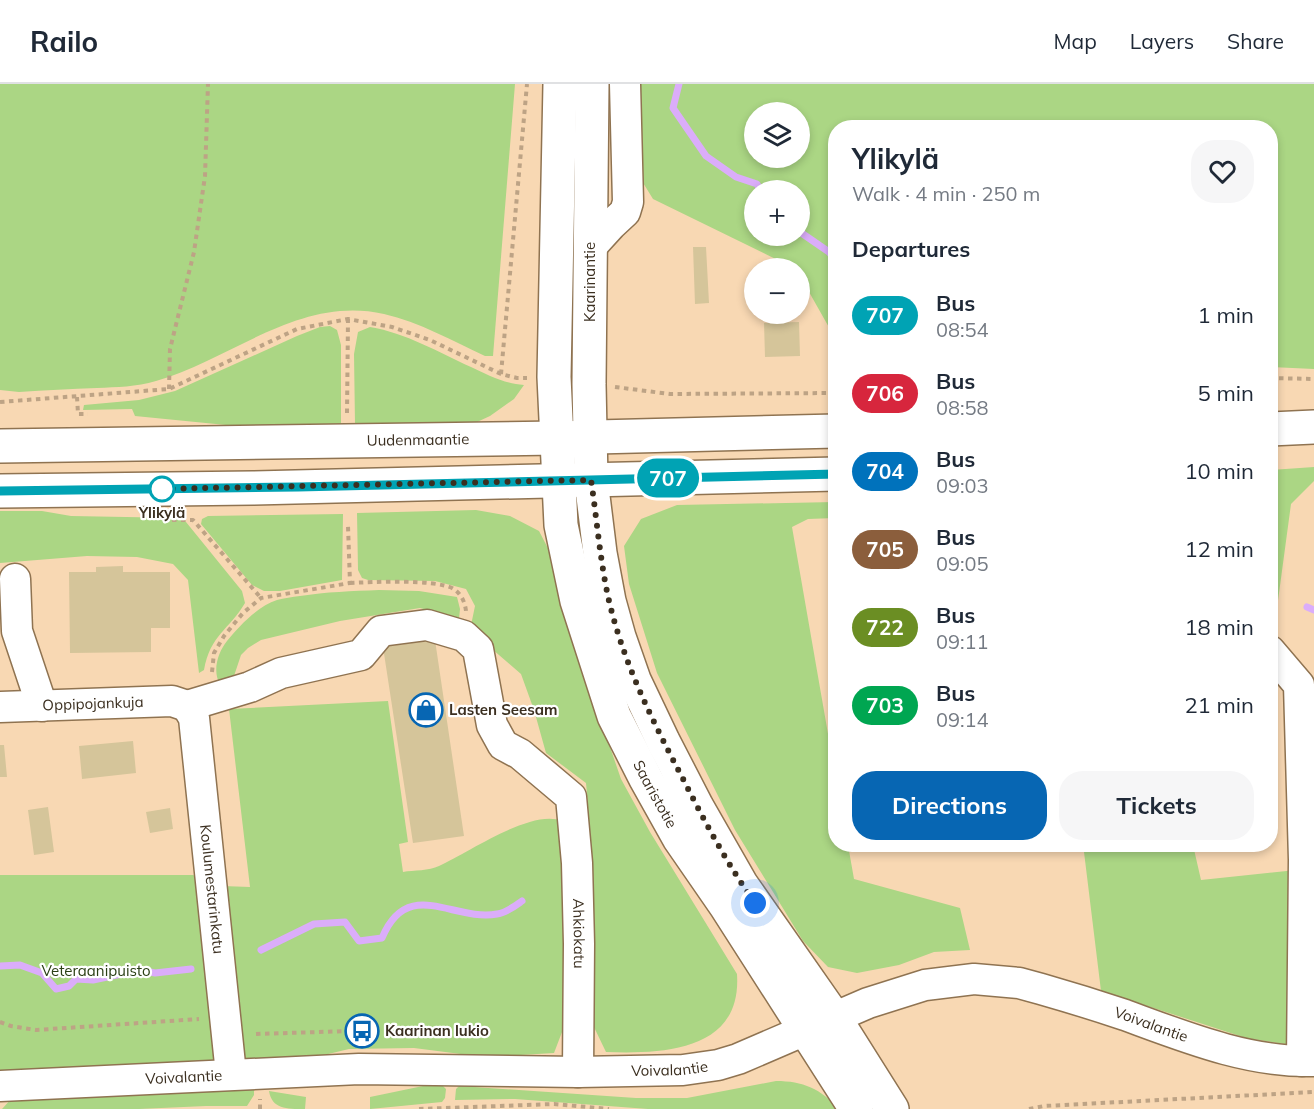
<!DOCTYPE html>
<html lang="en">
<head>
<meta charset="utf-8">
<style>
  :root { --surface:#fff; --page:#f6f6f7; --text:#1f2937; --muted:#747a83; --line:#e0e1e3; --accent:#0766b3 }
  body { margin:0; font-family:Mulish,sans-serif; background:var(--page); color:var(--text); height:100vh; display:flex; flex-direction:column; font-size:22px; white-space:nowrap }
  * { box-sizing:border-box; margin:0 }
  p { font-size:20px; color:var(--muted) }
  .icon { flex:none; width:33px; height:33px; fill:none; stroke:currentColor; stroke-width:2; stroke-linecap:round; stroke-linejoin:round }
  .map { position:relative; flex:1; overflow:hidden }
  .side { position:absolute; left:828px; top:36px; width:450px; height:732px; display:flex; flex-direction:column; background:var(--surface); border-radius:24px; box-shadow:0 3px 9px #0003 }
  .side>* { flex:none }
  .badge { padding:0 12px; border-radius:20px; font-size:21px; line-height:39px }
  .tools { position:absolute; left:744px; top:18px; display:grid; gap:12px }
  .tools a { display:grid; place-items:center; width:66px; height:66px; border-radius:50%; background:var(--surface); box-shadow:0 3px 9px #0003; font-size:30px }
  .you { position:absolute; width:30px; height:30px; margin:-15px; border:4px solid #fff; border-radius:50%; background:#1a73e8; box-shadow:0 0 0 9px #1a73e833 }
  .map>.badge { position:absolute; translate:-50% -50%; box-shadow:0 0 0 3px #fff }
  h2 { padding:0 24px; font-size:22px; line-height:54px }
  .round { display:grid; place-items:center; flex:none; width:63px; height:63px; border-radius:24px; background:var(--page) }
  .head { display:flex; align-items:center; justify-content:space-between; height:102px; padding:0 24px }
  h1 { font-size:28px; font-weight:700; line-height:45px }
  .primary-button { display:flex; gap:12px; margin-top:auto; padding:12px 24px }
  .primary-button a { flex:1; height:69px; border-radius:24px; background:var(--accent); color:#fff; font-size:24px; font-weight:700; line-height:69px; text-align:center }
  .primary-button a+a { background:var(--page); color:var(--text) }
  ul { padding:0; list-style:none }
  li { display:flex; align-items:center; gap:18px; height:78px; padding:0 24px }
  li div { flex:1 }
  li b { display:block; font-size:22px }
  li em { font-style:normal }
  li .badge { min-width:66px; font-weight:700; text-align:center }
  header { display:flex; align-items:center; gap:36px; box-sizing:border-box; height:84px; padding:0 30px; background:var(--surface); border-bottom:2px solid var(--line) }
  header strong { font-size:28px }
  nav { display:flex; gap:33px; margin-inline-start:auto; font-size:21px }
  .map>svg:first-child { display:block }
  .green { fill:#abd684; fill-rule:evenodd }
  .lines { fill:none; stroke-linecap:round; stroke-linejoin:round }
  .stream { stroke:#dbadfa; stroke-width:7 }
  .building { fill:#d5c59a }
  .minor-casing { stroke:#8f7351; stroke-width:33 }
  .major-casing { stroke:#8f7351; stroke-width:36 }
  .path { stroke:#bda385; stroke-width:4; stroke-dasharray:4.5 4.5; stroke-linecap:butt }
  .minor { stroke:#fff; stroke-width:30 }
  .major { stroke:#fff; stroke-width:33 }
  .line-casing { stroke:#fff; stroke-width:14 }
  .line { stroke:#00a3b4; stroke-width:9 }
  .walk { stroke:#3b2f20; stroke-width:6; stroke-dasharray:0 10.8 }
  .stop-dot { fill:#fff; stroke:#00a3b4; stroke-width:3 }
  .labels { text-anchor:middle; stroke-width:4.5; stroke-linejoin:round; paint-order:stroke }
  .street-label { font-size:15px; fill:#3b2f20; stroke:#fff }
  .stop-label { font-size:15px; font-weight:bold; fill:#3b2f20; stroke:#fff }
  .poi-label { font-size:15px; font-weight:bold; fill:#3b2f20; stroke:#fff; text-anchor:start }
  .park-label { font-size:15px; fill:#2b3f15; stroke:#fff }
</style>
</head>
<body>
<header>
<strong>Railo</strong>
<nav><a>Map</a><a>Layers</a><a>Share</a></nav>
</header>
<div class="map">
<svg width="1314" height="1025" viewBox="0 0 1314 1025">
  <rect width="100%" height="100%" fill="#f8d8b3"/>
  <path class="green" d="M0,0h515l-22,272h-8c-32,-15 -66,-34 -101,-42 -84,-19 -152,45 -228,67 -20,6 -39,6 -59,7 -26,1 -52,2 -78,4l-19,-2z
    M628,0h686v285l-43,-2 -1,-239h-434l-1,210 -35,-62v-8h-6l-141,-69 -24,-39zM754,28h46v46h-46zM754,106h46v46h-46z
    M330,242l7,4 4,15v79l-105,2 -101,-10 -3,-7 -49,1 1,-5 55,-5 36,-9 122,-55 23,-9z
    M370,243c36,6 68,25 101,40 17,8 34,17 53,18l-10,14 -24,17 -13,6 -59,2h-63l-1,-70 4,-22z
    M1314,383v14l-23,23 -14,104 -6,16v-154z
    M835,418v16l-27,1 -16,8 43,247 1,70 12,1 6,34 106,29 10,42 -36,2 -35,13 -42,8 -29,-6 -25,-26 -68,-111 -78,-157 -28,-89 -5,-38 17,-27 36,-14z
    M476,426l34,6 29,15 12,23 38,132 32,93 29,53 87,142c5,77 -73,80 -131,78l-14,-29 -4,-219 -2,-21 -40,-30 -12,-43 -13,-36 -51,-44 5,-24 -9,-17 -31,-8 -67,-1 -6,-2 -4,-8 -1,-57z
    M0,427h42l29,5 110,2 5,4 56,69 3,12c-16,27 -35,32 -41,67l-5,3 -11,-93 -15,-16 -36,-7 -50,-1 -87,7z
    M343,430l-1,66 -62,11h-16l-12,-6 -51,-61 1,-5 6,-3z
    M379,506l40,1 38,6 3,12 -1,10 -39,-11 -80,13 -79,19 -13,8 -7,7 -9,27 -12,2c-8,-13 -2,-32 7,-43 12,-15 31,-35 50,-41 7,-2 15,-3 23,-4 26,-4 52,-5 79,-6z
    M388,617l20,141 -9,2 4,28c11,-2 26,-1 36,-6 29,-13 93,-58 123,-45l5,198 -13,34 -70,4 -70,-9 -65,1 -50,12 -299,16v-202h193l29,11 28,1 -21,-178z
    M1163,761h30l8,35 95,-10 -4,175 -46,-7 -145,-47 -17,-139z
    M776,997c27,0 45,8 63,28h-191l-133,-10 -60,1 1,-11 3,-3 177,12h51z
    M423,1002h20l3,3 -1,9 -3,4 -72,7v-12z
    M249,1003l5,3v5l-7,11h-41l-67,3h-137l10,-11z
    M269,1007l37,6 -1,12c-19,0 -33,0 -36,-18z"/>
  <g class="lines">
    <path class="stream" d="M679,0l-6,24 33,48 30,21 21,7 3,6
      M800,148l29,20 7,9
      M1307,523l7,3
      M261,866l53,-26 31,-2 14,19 23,-3c26,-62 71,-16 115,-24 9,-1 18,-8 25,-13
      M0,882l20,-1 22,8 14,16 13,-3 7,-7 17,1 47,-10 15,3 36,-4"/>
  </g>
  <path class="building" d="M693,163h13l3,56 -14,1z
    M799,238l1,34 -35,1 -1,-34z
    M836,442v32h-7l-1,-31z
    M123,482v6h47v56h-19v24l-81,1 -1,-81h27v-5z
    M435,556l29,196 -51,7 -30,-196z
    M133,657l3,32 -54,6 -3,-33z
    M0,661h4l3,32h-7z
    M48,723l6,45 -20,3 -6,-45z
    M170,724l3,21 -23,4 -4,-21z"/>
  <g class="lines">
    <g class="minor-casing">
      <g id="minor">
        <path d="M590,164l21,-23 14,-13 3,-10 -3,-118"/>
        <path d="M15,495l2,52 25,75"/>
        <path d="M1270,567l29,34 5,175 -2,201"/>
        <path id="s1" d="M187,622l63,-19 31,-14 80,-18 20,-24 46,-6 37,11 14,13 14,76 11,20 17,9 51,43 6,66 2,81 -1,128"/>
        <path id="s2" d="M187,622l7,12 37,356"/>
        <path id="s3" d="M0,623l172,-6 15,5"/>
        <path id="s4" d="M0,1002l359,-17 219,3 105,-2 35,-5 20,-6 130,-56 57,-18 49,-6 45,4 22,6c28,8 57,17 84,26 60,22 124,48 189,46"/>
      </g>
    </g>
    <g class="major-casing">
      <g id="major">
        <path id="s5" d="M560,0l-6,293 7,148 16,76 37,115 32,63 33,59 47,68 130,203"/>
        <path d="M592,0l-3,300 2,96 9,73 9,48 10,36 15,43 29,61 34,66 44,77 93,133 58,92"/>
        <path d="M1270,345l44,-2"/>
        <path id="s6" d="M0,362l557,-8 279,-7"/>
        <path d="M0,407l253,-3 583,-14"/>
      </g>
    </g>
    <path class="path" d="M501,290l26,-290
      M1270,294l44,1
      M615,303l55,7 166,-1
      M169,305l1,-40 24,-97 11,-76 3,-92
      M77,313l1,17h10
      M0,318l169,-13 128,-60 51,-10 44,8 38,13 71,34 16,4h10
      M347,329l1,-94
      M163,436h30l68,78
      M350,499c23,-1 82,-4 102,5 9,5 13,14 14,23
      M212,588l2,-19 10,-17 19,-23 18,-15 89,-15 -2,-57
      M0,938l11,4 25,4 163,-11
      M256,950l126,-4
      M260,1025v-10
      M419,1025l135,-5 55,5
      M1029,1025l15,-3 270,-14"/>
    <use href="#minor" class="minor"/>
    <use href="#major" class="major"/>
  </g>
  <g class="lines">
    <g class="line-casing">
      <path id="line" d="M0,407l298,-4 538,-13"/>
    </g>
    <use href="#line" class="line"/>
    <path class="walk" d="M162,405l429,-9c6,40 9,81 18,121 15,63 43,119 73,176 22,43 45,87 73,126"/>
  </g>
  <defs>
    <g id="shop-ring" transform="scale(1.725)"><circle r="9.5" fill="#fff" stroke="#0766b3" stroke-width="1.5"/><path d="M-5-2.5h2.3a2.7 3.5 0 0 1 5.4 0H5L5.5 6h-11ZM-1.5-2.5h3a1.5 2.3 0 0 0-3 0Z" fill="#0766b3"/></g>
    <g id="bus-ring" transform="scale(1.725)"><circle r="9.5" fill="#fff" stroke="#0766b3" stroke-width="1.5"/><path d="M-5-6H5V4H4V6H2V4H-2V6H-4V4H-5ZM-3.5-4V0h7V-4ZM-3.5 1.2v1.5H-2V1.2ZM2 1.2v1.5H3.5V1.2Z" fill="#0766b3"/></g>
  </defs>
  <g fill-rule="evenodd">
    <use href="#shop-ring" x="426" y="626"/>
    <use href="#bus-ring" x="362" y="947"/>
  </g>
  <circle class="stop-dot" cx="162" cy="405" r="12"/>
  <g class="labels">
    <g class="street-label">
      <text transform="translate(590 198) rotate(-90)" y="5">Kaarinantie</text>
      <text dy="5" stroke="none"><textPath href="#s6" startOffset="418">Uudenmaantie</textPath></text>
      <text dy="5" stroke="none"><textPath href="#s3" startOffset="93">Oppipojankuja</textPath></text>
      <text dy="5" stroke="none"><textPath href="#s5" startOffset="728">Saaristotie</textPath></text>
      <text dy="5" stroke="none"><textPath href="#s2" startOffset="186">Koulumestarinkatu</textPath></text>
      <text dy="5" stroke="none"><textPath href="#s1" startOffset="640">Ahkiokatu</textPath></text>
      <text dy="5" stroke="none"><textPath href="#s4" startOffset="1174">Voivalantie</textPath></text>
      <text dy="5" stroke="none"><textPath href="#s4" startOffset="670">Voivalantie</textPath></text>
      <text dy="5" stroke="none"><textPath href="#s4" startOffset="184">Voivalantie</textPath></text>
    </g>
    <g class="stop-label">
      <text x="162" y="434">Ylikylä</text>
    </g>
    <g class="poi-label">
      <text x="449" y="631">Lasten Seesam</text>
      <text x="385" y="952">Kaarinan lukio</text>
    </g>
    <g class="park-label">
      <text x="96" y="892">Veteraanipuisto</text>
    </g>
  </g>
</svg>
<div class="tools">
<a><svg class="icon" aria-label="layers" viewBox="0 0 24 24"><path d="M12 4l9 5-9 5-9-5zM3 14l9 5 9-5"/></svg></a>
<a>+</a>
<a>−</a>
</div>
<div class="you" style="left:755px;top:819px"></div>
<b class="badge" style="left:668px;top:394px;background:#00a3b4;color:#fff">707</b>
<section class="side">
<div class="head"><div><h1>Ylikylä</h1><p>Walk · 4 min · 250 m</p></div><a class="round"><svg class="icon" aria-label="heart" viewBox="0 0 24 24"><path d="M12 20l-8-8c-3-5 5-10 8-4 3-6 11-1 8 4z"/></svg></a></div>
<h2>Departures</h2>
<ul>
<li><span class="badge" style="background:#00a3b4;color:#fff">707</span><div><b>Bus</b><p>08:54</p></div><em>1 min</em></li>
<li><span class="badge" style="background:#d7263d;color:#fff">706</span><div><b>Bus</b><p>08:58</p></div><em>5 min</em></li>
<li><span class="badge" style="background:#0072bc;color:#fff">704</span><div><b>Bus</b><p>09:03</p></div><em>10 min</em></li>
<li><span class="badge" style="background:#8b5e3c;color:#fff">705</span><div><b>Bus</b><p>09:05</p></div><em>12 min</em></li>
<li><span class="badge" style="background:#6b8e23;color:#fff">722</span><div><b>Bus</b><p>09:11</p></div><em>18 min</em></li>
<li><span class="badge" style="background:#00a651;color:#fff">703</span><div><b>Bus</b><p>09:14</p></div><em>21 min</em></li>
</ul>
<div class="primary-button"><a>Directions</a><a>Tickets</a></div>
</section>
</div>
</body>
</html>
